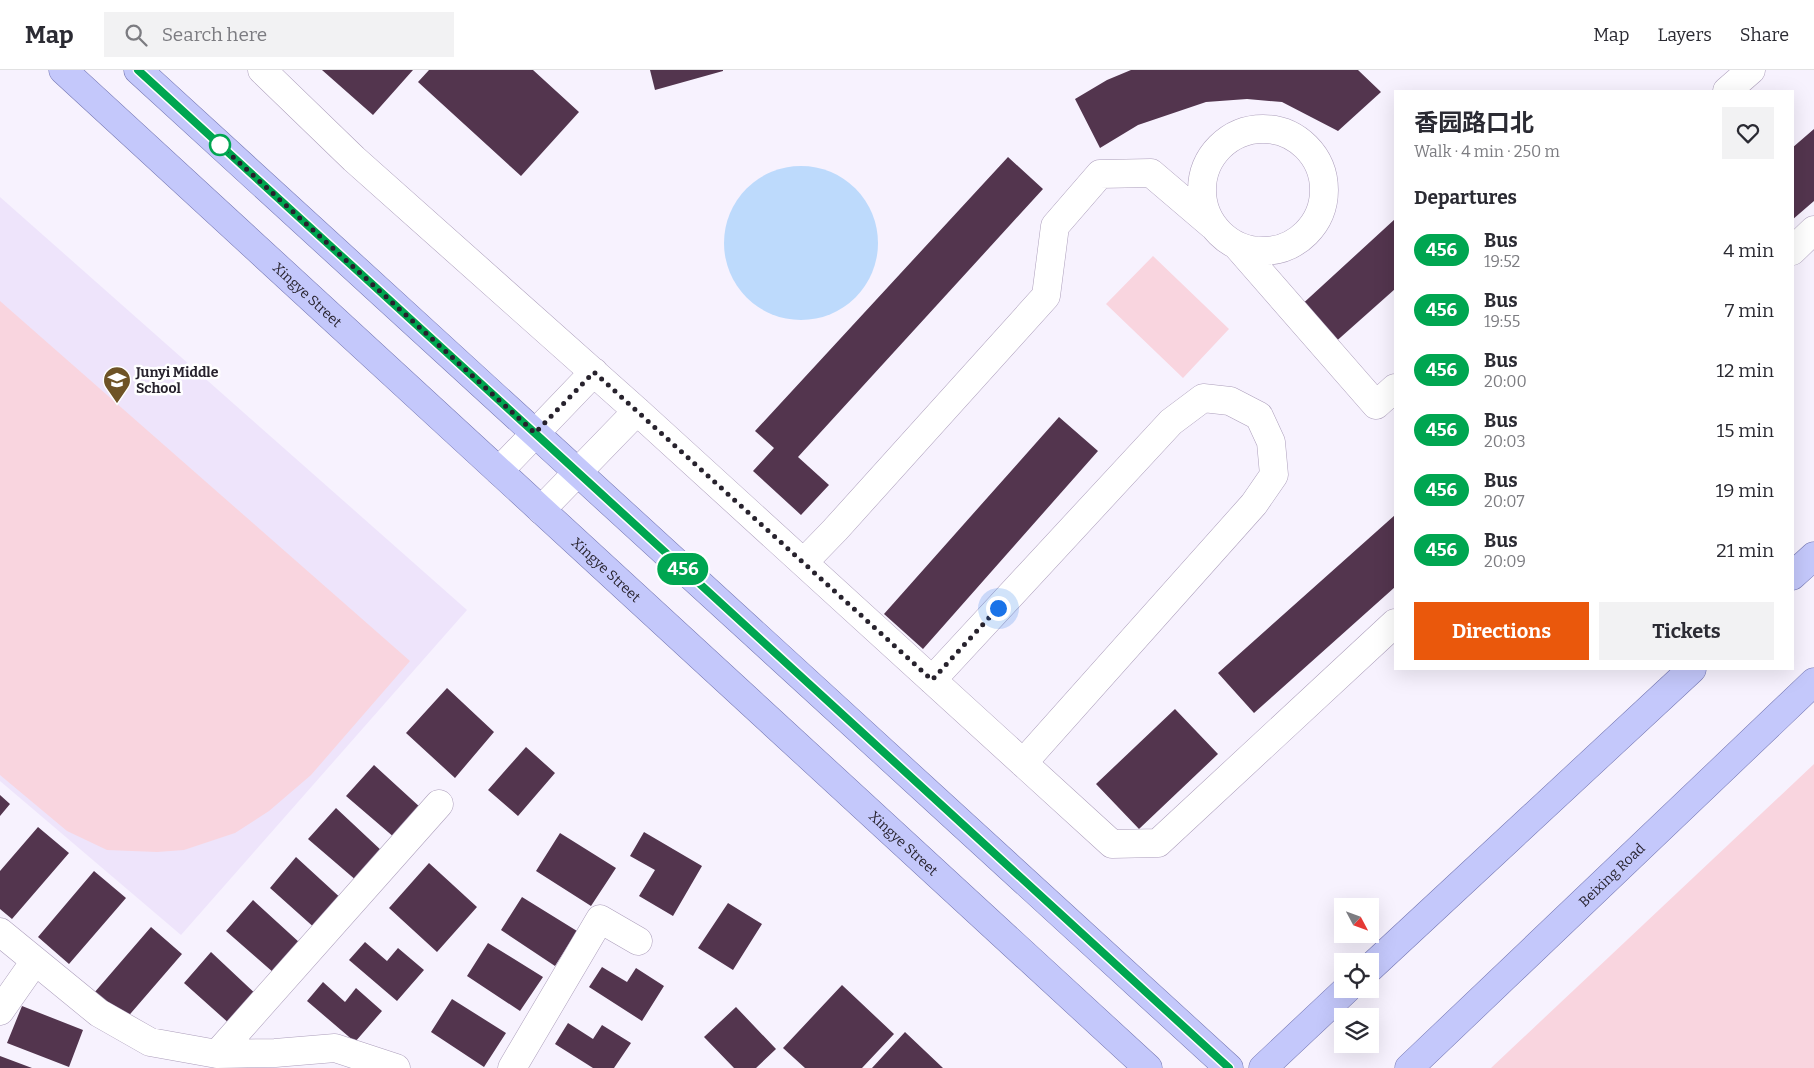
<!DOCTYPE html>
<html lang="en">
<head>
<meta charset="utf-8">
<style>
  :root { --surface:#fff; --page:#f2f2f3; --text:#2b2b33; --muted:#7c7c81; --line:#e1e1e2; --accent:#ea580c }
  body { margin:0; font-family:Bitter,"Noto Sans SC",serif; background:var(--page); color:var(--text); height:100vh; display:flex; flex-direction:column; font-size:19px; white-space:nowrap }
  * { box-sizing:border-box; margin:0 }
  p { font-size:16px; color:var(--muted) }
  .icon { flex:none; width:28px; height:28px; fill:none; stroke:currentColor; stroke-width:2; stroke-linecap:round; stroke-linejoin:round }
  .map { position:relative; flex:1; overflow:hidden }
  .drawer { position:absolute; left:1394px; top:20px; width:400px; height:580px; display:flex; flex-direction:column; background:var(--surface); border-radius:0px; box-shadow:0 5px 20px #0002 }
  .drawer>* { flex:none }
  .badge { padding:0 10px; border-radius:16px; font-size:18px; line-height:32px }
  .needle { width:32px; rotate:131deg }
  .tools { position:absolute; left:1334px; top:828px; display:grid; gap:10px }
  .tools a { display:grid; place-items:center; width:45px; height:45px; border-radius:0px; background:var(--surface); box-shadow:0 5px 20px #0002; font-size:25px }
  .you { position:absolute; width:25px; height:25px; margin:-12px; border:4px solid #fff; border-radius:50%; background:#1a73e8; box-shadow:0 0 0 8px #1a73e833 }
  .map>.badge { position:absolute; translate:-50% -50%; box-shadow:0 0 0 2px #fff }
  h2 { padding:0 20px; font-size:19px; line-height:45px }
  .round { display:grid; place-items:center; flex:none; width:52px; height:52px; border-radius:0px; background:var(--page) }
  .headline { display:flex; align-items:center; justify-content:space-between; height:85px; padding:0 20px }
  h1 { font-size:24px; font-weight:700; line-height:38px }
  .action { display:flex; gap:10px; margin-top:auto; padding:10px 20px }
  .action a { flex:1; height:58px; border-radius:0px; background:var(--accent); color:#fff; font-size:20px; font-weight:700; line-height:58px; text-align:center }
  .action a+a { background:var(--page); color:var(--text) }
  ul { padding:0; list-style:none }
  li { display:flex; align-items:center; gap:15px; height:60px; padding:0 20px }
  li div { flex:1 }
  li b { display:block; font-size:19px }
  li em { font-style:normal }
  li .badge { min-width:55px; font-weight:700; text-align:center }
  header { display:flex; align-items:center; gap:30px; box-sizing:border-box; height:70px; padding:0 25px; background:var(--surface); border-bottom:1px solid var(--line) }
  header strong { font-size:24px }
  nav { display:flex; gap:28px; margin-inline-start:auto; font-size:18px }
  .search { width:350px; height:45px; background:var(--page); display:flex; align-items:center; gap:12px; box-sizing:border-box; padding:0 18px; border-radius:0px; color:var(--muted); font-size:19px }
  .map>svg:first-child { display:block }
  .built { fill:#eee4fb }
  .green { fill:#f9d5df }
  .water { fill:#bddafc }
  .building { fill:#53354e }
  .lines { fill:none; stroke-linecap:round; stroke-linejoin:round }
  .minor-casing { stroke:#ac9ebb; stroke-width:29 }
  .major-casing { stroke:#7476b2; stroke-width:29 }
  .minor { stroke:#fff; stroke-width:28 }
  .major { stroke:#c4c8fb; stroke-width:28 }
  .line-casing { stroke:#fff; stroke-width:11 }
  .line { stroke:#00a651; stroke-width:8 }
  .walk { stroke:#27222d; stroke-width:5; stroke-dasharray:0 9 }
  .stop-dot { fill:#fff; stroke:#00a651; stroke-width:2.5 }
  .labels { text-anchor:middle; stroke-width:5; stroke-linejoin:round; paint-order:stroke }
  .street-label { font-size:14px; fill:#27222d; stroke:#fff }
  .poi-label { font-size:14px; font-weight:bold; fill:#27222d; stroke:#fff; text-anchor:start }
</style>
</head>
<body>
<header>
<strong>Map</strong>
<div class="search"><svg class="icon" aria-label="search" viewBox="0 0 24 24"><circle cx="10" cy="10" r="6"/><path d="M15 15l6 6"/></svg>Search here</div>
<nav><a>Map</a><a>Layers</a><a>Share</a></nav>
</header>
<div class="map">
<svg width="1814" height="998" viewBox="0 0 1814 998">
  <rect width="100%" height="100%" fill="#f7f2fe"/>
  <path class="built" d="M0,127l467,413 -286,325 -181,-154z"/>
  <path class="green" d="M1153,186l76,73 -46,49 -77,-74z
    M0,231l410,360 -99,114 -42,36 -34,22 -51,17 -27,2 -50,-2 -40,-19 -67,-56z
    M1814,694v304h-323z"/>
  <path class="water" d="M724 173a77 77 0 1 1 154 0a77 77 0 1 1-154 0Z"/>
  <path class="building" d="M322,0h91l-40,45z
    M429,0h104l46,42 -58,64 -103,-94z
    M650,0h73v1l-68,19z
    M1131,0h227l23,22 -43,39 -56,-29 -35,-3 -41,3 -68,23 -38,23 -25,-49 32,-19z
    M1814,59v72l-22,19v-72z
    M1008,87l35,32 -245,268 31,28 -28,30 -48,-44 21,-23 -19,-17z
    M1395,149v70l-63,56 -34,-37z
    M1059,347l39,34 -175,198 -39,-35z
    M1395,445v72l-141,126 -36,-40z
    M447,618l47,44 -39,46 -49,-45z
    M1175,639l43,45 -79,75 -43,-45z
    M526,677l29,26 -37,43 -30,-26z
    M374,695l47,43 -26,30 -49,-42z
    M0,725l10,9 -10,12z
    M336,738l47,44 -26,29 -49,-42z
    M38,757l31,26 -57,66 -12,-10v-38z
    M644,762l58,34 -29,50 -34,-20 16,-26 -25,-14z
    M560,763l56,35 -25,38 -55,-35z
    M296,787l48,44 -27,29 -47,-42z
    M429,793l48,44 -40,45 -48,-44z
    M94,801l32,27 -57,66 -31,-27z
    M522,827l55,34 -22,35 -54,-36z
    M253,830l47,43 -26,30 -48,-42z
    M728,833l34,21 -29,46 -35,-22z
    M151,857l31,27 -57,66 -31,-27z
    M365,872l22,19 11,-13 26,22 -27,31 -48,-41z
    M488,873l55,34 -23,34 -53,-35z
    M211,882l47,44 -27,29 -47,-42z
    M602,897l25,15 9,-14 28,18 -22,35 -53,-34z
    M323,912l22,20 11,-14 26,23 -27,31 -48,-41z
    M842,915l52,49 -32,34h-57l-22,-20z
    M452,929l54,34 -22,34 -53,-35z
    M22,936l61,24 -14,37 -62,-24z
    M736,937l40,42 -20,19h-22l-30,-31z
    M568,953l25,16 9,-14 29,18 -17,25h-21l-38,-24z
    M905,962l38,36h-71z
    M0,986l32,12h-32z"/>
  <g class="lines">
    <g class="minor-casing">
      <path id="minor" d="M262,0l92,89 283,252 475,433 46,-1 237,-220
        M1727,21l24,-21
        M1202 120a61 61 0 1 1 122 0a61 61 0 1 1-122 0Z
        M1238,177l138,158 19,-17
        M1792,181l22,-21
        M499,401l95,-99
        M541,440l96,-99
        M804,492l31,-32 211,-234 9,-70 45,-52 51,-1 61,52
        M932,610l239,-258 32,-24 27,3 29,15 12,26 3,33 -20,29 -231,259
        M0,862l99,81 51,29 67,12 58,-1 60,-5 61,20
        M0,941l35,-50
        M217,984l222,-250
        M512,998l88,-149 38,22"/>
    </g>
    <g class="major-casing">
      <g id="major">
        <path id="s1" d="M63,0l1085,998"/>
        <path d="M138,0l1091,998"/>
        <path d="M1792,506l22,-20"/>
        <path d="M1370,898l322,-299"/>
        <path d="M1263,998l84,-79"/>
        <path id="s2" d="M1409,998l405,-386"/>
      </g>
    </g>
    <use href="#minor" class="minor"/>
    <use href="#major" class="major"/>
  </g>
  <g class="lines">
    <g class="line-casing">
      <path id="line" d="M138,0l1091,998"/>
    </g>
    <use href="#line" class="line"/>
    <path class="walk" d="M220,75l315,288 59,-61 338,308 66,-72"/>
  </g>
  <defs>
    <g id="school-pin" transform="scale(1.4375)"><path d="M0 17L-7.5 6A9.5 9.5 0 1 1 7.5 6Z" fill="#6e5326" stroke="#fff"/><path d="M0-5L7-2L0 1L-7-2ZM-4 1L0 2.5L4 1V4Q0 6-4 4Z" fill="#fff"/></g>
  </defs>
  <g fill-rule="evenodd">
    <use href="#school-pin" x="117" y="310"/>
  </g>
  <circle class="stop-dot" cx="220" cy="75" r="10"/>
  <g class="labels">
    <g class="street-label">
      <text dy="5" stroke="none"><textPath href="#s1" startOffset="332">Xingye Street</textPath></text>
      <text dy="5" stroke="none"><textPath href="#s1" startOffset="738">Xingye Street</textPath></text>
      <text dy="5" stroke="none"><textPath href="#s1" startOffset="1142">Xingye Street</textPath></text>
      <text dy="5" stroke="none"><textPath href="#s2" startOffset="280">Beixing Road</textPath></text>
    </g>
    <g class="poi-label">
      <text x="136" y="307">Junyi Middle<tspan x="136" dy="16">School</tspan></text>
    </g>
  </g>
</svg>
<div class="tools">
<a><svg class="needle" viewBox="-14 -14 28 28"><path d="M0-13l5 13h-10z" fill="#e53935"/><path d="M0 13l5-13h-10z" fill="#7c7c81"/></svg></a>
<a><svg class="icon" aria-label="locate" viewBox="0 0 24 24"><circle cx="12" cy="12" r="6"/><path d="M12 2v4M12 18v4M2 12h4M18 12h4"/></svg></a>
<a><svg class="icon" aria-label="layers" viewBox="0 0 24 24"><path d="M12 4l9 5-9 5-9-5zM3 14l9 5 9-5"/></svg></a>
</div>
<div class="you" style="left:998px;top:538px"></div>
<b class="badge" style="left:683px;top:499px;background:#00a651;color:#fff">456</b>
<section class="drawer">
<div class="headline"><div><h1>香园路口北</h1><p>Walk · 4 min · 250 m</p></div><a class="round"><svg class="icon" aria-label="heart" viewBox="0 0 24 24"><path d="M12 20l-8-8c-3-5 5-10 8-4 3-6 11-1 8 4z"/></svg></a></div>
<h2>Departures</h2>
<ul>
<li><span class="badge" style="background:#00a651;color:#fff">456</span><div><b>Bus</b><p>19:52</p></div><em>4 min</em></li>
<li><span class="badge" style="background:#00a651;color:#fff">456</span><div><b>Bus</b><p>19:55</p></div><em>7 min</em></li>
<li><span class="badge" style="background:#00a651;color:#fff">456</span><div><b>Bus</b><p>20:00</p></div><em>12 min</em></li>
<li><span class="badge" style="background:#00a651;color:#fff">456</span><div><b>Bus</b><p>20:03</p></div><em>15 min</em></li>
<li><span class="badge" style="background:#00a651;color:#fff">456</span><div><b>Bus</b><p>20:07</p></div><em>19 min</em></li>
<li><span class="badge" style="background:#00a651;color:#fff">456</span><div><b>Bus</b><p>20:09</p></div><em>21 min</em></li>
</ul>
<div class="action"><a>Directions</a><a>Tickets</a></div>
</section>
</div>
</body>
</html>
